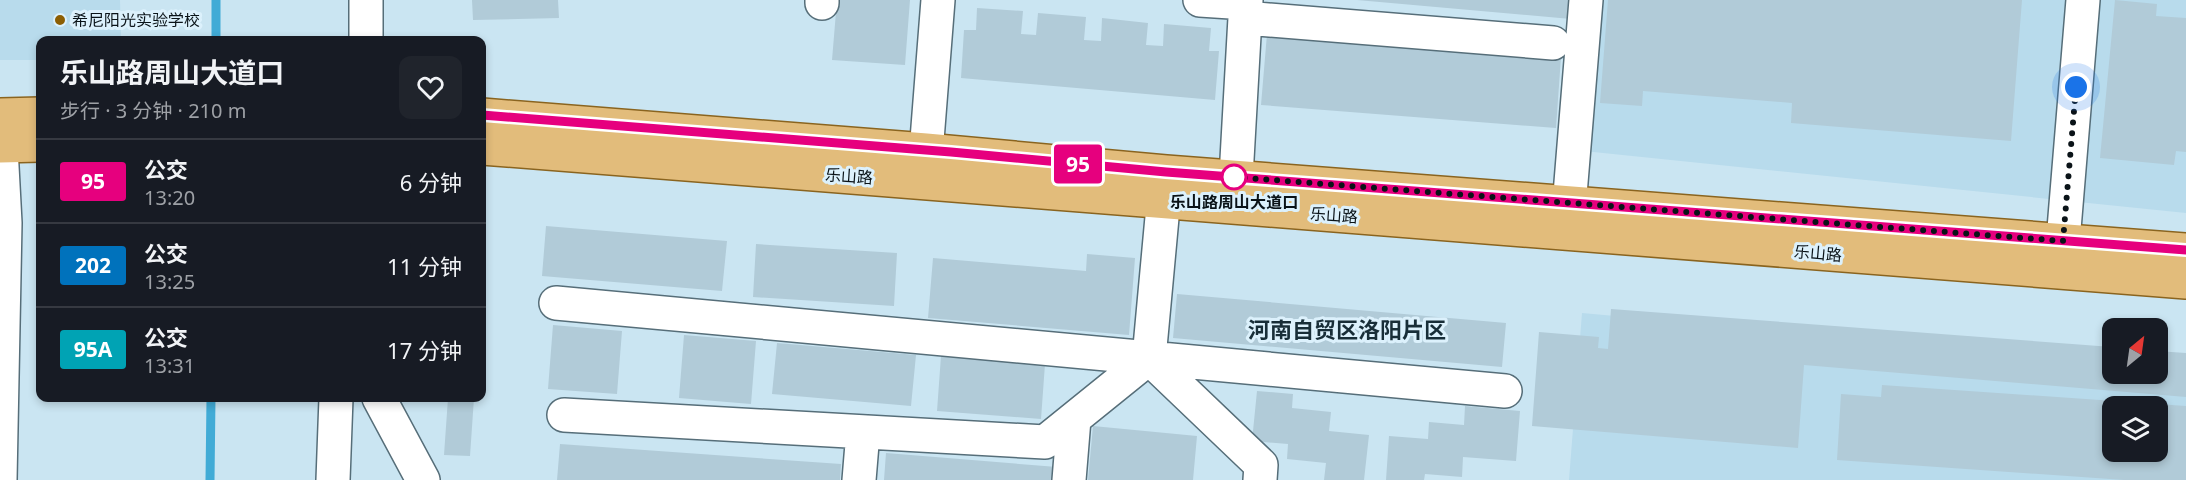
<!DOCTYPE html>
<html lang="zh">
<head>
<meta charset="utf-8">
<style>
  :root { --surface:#171b24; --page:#20242c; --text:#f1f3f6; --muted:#9ea1a6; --line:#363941 }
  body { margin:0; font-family:"Noto Sans","Noto Sans SC",sans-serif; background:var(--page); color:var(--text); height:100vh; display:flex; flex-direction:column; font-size:22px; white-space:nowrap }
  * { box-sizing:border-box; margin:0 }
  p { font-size:20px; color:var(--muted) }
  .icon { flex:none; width:33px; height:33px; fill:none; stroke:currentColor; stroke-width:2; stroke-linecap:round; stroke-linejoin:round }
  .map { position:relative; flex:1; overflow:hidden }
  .side { position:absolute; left:36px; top:36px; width:450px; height:366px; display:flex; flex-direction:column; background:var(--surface); border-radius:12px; box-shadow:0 3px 9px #0003 }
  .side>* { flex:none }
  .badge { padding:0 12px; border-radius:4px; font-size:21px; line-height:39px }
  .needle { width:39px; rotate:29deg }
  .controls { position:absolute; left:2102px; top:318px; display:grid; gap:12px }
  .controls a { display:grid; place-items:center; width:66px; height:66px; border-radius:12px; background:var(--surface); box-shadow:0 3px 9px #0003; font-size:30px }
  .you { position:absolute; width:30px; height:30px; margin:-15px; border:4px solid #fff; border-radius:50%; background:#1a73e8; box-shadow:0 0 0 9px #1a73e833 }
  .map>.badge { position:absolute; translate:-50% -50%; box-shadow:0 0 0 3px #fff }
  .round { display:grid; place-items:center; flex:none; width:63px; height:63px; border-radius:12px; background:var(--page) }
  .head { display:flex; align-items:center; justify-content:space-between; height:102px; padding:0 24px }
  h1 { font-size:28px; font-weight:700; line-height:45px }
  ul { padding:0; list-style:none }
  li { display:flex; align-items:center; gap:18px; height:84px; padding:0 24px; border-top:2px solid var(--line) }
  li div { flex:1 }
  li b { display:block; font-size:22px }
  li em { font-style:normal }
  li .badge { min-width:66px; font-weight:700; text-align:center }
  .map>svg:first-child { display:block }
  .built { fill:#b8dbec; fill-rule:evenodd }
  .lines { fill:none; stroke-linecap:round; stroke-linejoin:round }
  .stream { stroke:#41abd6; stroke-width:9 }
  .building { fill:#b1cbd8; fill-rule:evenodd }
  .minor-casing { stroke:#566e79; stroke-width:36 }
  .major-casing { stroke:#8a641f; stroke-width:36 }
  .minor { stroke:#fff; stroke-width:33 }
  .major { stroke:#e2bc7b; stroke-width:33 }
  .line-casing { stroke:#fff; stroke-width:14 }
  .line { stroke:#e6007e; stroke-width:9 }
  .walk { stroke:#0a1318; stroke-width:6; stroke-dasharray:0 10.8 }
  .poi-dot { fill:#8c5e03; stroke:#dcf1fc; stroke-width:2 }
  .stop-dot { fill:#fff; stroke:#e6007e; stroke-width:3 }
  .labels { text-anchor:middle; stroke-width:6; stroke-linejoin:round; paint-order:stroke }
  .poi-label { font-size:16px; fill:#0a1318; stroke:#dcf1fc; text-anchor:start }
  .street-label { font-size:16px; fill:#0a1318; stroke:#dcf1fc }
  .stop-label { font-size:16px; font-weight:bold; fill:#0a1318; stroke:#dcf1fc }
  .district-label { font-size:22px; font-weight:bold; fill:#182e38; stroke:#dcf1fc }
</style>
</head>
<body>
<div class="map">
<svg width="2186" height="480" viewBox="0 0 2186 480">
  <rect width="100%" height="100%" fill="#cae5f2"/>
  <path class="built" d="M0,0h120l1,40h-81v20h-40z
    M1586,0h600v213l-612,-63z
    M1582,313l530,48v13h45l29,-6v112h-617zM2112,406h45v46h-45z"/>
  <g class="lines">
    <path class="stream" d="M216,40v-40
      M210,480l1,-82"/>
  </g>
  <path class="building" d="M472,0h86l1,18 -86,2z
    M837,0h73l-5,65 -73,-5z
    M1357,0h215l-1,19z
    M1608,0h414l-11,141 -220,-18 1,-20 -149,-12 -1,15 -42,-3z
    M2115,0l42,4 -1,12 30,2v134l-10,-1 -2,14 -74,-7z
    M977,8l46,3 -2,23 15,1 2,-22 48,4 -2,23 17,1 1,-23 46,5 -2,22 17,1 1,-22 47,4 -2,23h10l-4,49 -254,-22 3,-48h12z
    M1267,34l294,23 -5,71 -295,-23z
    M546,226l181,15 -5,50 -180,-15z
    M756,244l141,9 -3,53 -141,-9z
    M1087,254l48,4 -6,77 -201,-17 5,-60 153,13z
    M1177,294l329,29 -4,44 -329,-29z
    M1611,309l501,38v27h45v-23l29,2v44l-382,-32 -6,83 -266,-22 7,-94 60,5 -1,11 10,1z
    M553,325l69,6 -5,63 -69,-5z
    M684,335l72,6 -5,63 -72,-6z
    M777,343l139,12 -5,51 -139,-12z
    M941,356l104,8 -4,55 -104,-8z
    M1882,385l304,21v74h-62l-287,-20 4,-66 40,3zM2112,406h45v46h-45z
    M1257,391l36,3 -1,14 39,4 -2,19 40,4 -5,45h-40l2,-17 -39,-4 1,-15 -36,-3z
    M448,398h26l-4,58 -26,-1z
    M1465,406l55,5 -4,50 -53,-4 -1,20 -37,-3 -1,6h-38l3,-44 39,3 1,-17 35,3z
    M1093,426l104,10 -4,44h-105z
    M560,444l281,20 -1,16h-283z
    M886,453l171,14 -1,13h-172z"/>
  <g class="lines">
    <g class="minor-casing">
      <path id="minor" d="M1200,0l46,3
        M822,3v-3
        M1245,18l308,25
        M366,40v-40
        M0,129l5,94 -5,257
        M1236,177l10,-177
        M924,178l14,-178
        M1567,231l19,-231
        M2063,241l20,-241
        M556,303l949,88
        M1149,358l17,-184
        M379,398l44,82
        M564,415l481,27 104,-84 112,107 -1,15
        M333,480l3,-82
        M859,480l4,-48
        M1069,480l5,-61"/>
    </g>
    <g class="major-casing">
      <path id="major" d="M0,115l40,-1
        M482,115l444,35 240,22 1020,78
        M0,146l40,-1
        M482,148l1704,134"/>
    </g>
    <use href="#minor" class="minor"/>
    <use href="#major" class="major"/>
  </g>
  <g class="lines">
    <g class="line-casing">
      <path id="line" d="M482,115l469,37 215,20 1020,78"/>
    </g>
    <use href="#line" class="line"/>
    <path class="walk" d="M1234,177l829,64 13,-154"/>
  </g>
  <circle class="poi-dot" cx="60" cy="20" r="6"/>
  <circle class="stop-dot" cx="1234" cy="177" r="12"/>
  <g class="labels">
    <g class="poi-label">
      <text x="72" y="26">希尼阳光实验学校</text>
    </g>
    <g class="street-label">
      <text transform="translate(849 176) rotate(4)" y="6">乐山路</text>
      <text transform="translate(1334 215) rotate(4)" y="6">乐山路</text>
      <text transform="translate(1818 253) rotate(5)" y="6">乐山路</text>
    </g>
    <g class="stop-label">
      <text x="1234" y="208">乐山路周山大道口</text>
    </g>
    <g class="district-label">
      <text x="1347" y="338">河南自贸区洛阳片区</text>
    </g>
  </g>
</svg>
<div class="controls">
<a><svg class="needle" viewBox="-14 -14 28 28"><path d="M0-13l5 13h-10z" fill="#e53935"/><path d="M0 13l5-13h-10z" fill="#9ea1a6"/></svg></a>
<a><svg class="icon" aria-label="layers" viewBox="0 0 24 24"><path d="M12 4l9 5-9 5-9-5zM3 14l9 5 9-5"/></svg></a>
</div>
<div class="you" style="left:2076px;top:87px"></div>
<b class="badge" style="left:1078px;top:164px;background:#e6007e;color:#fff">95</b>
<section class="side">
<div class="head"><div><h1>乐山路周山大道口</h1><p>步行 · 3 分钟 · 210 m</p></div><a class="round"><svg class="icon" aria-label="heart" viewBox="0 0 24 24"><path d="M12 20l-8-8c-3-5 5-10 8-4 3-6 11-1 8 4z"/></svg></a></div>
<ul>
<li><span class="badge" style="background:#e6007e;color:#fff">95</span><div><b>公交</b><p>13:20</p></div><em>6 分钟</em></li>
<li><span class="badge" style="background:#0072bc;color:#fff">202</span><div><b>公交</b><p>13:25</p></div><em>11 分钟</em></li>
<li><span class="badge" style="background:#00a3b4;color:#fff">95A</span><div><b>公交</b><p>13:31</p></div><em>17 分钟</em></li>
</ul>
</section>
</div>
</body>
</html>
